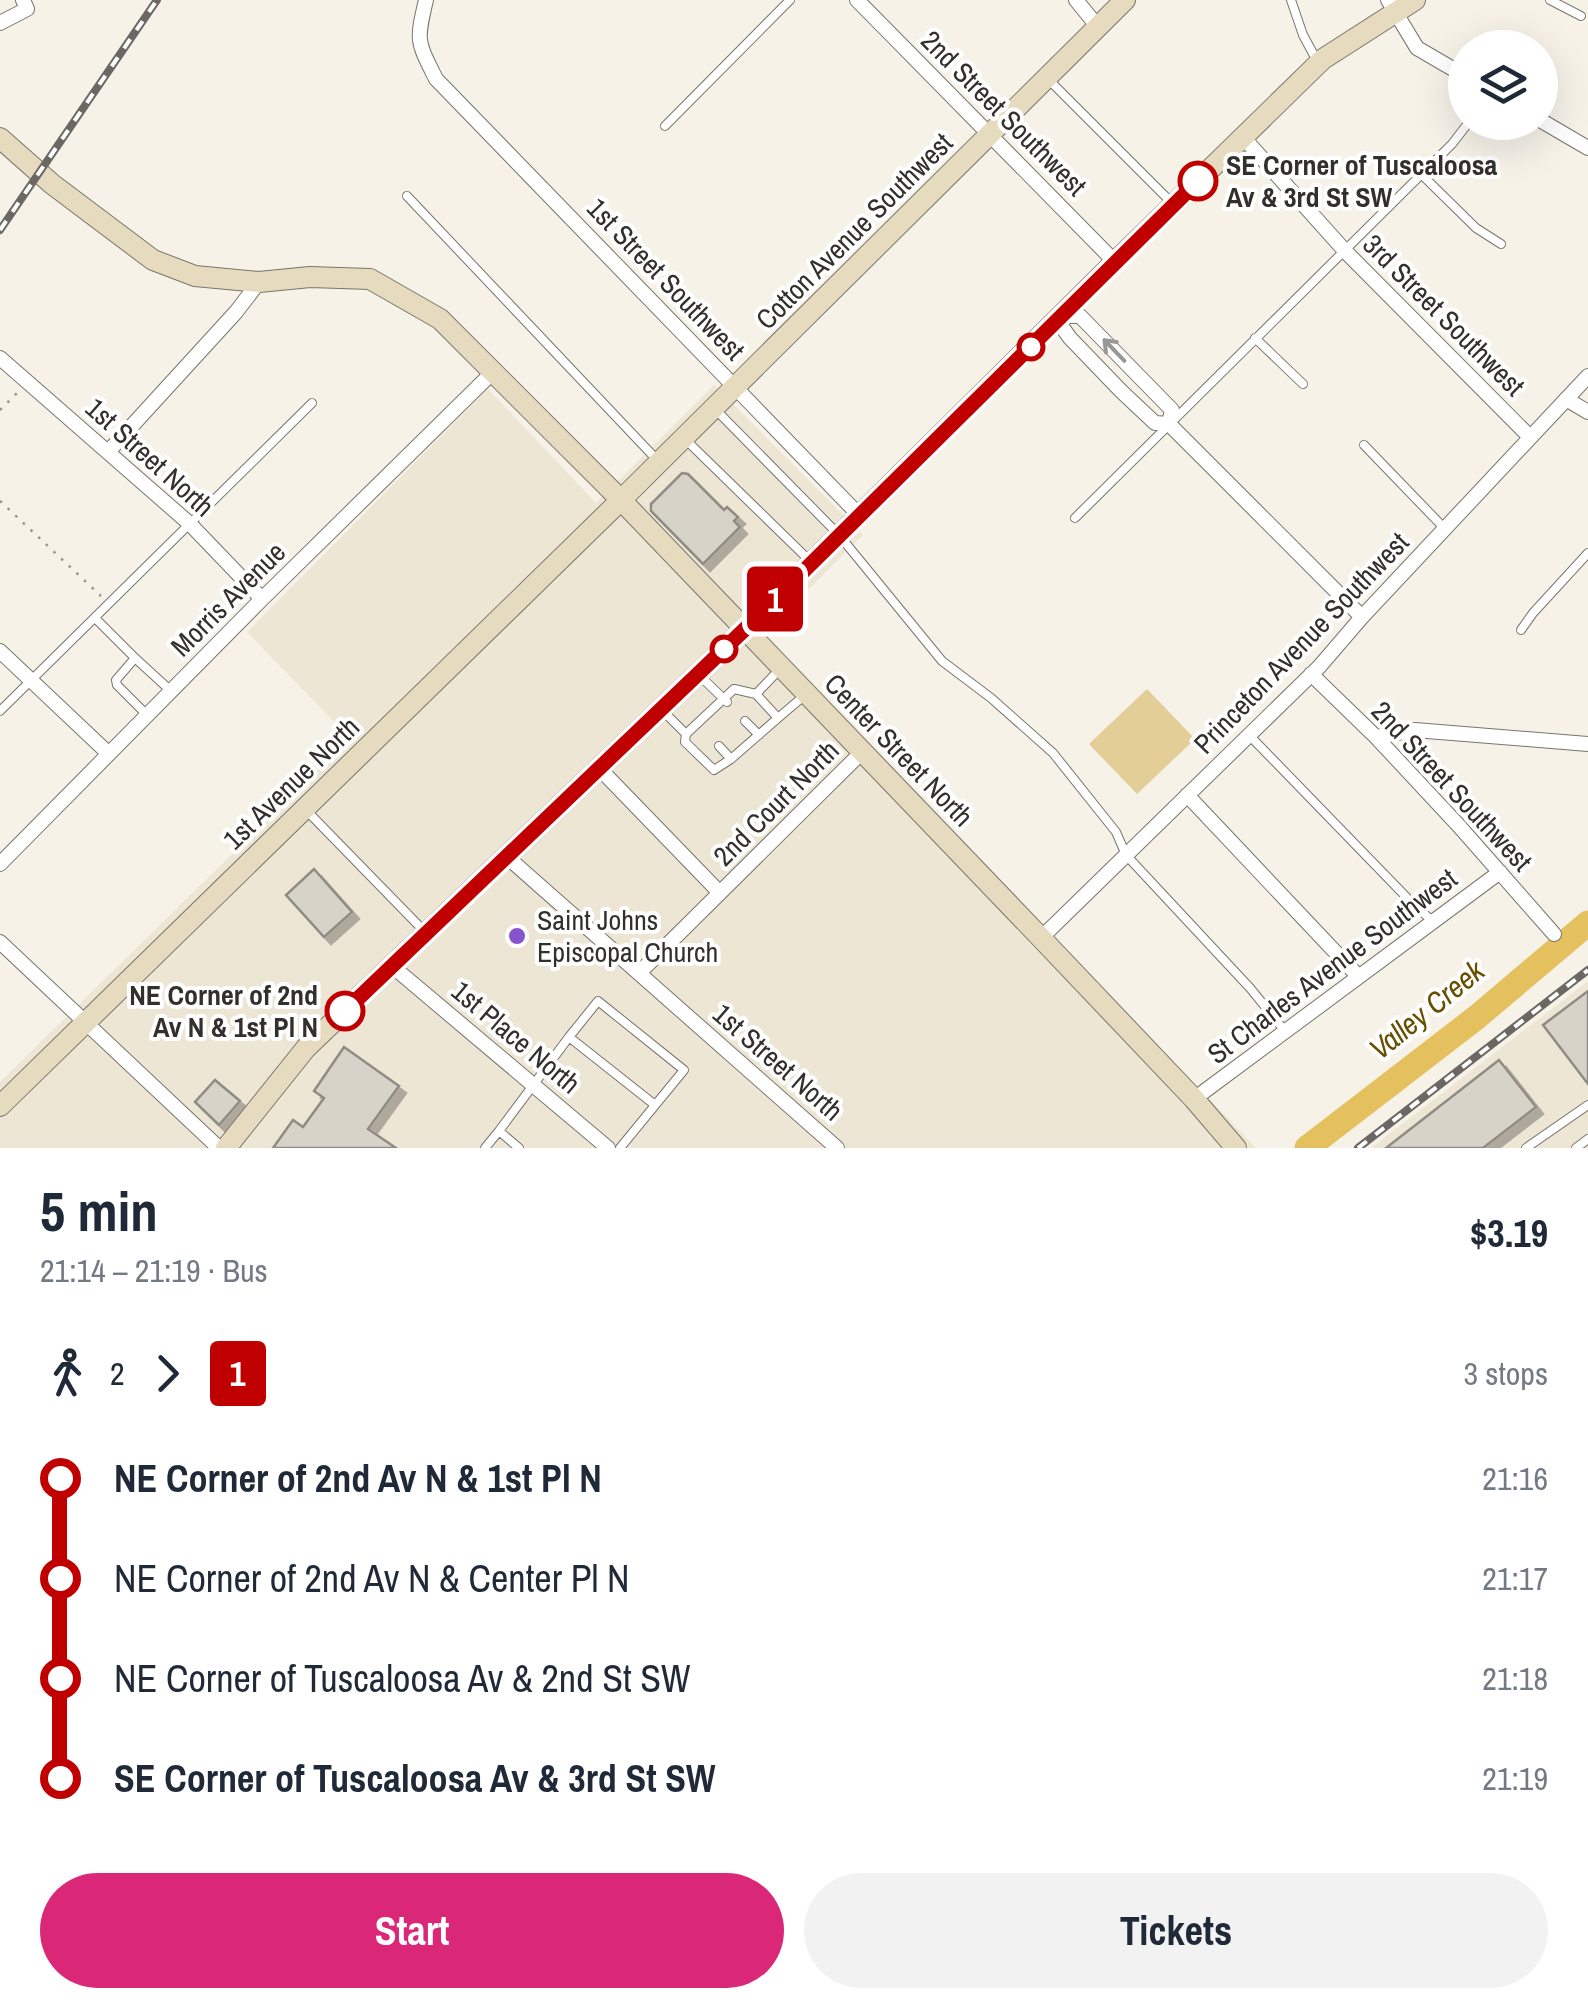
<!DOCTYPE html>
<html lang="en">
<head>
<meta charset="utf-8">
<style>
  :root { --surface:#fff; --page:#f2f2f3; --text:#1f2937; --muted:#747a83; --accent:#db2777 }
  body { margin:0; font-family:"Archivo Narrow",sans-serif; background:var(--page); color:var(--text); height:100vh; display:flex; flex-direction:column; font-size:38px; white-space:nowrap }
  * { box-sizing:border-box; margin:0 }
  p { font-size:32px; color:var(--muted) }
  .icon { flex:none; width:55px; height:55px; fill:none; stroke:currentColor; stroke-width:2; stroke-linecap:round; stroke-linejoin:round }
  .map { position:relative; height:1148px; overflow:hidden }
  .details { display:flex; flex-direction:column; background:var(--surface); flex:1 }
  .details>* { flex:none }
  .badge { padding:0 20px; border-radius:8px; font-size:35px; line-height:65px }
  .buttons { position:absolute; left:1448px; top:30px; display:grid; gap:20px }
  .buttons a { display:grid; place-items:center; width:110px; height:110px; border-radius:50%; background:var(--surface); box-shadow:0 10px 40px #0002; font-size:50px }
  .map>.badge { position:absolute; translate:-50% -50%; box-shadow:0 0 0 5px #fff }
  .legs { display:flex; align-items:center; gap:15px; height:110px; padding:0 40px; font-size:32px }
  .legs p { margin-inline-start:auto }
  .headline { display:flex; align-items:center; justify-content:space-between; height:170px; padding:0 40px }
  h1 { font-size:55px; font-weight:700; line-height:75px }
  .primary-button { display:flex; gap:20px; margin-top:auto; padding:20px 40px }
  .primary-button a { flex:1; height:115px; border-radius:60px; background:var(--accent); color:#fff; font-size:40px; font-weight:700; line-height:115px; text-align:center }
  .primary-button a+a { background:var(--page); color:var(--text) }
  ul { padding:0 40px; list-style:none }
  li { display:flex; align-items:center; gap:35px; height:100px; font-size:38px }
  li i { display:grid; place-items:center; width:15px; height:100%; margin:0 12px; background:currentColor }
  li i::after { content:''; width:25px; height:25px; margin:-12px; border:8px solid; border-radius:50%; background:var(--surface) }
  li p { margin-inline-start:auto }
  li:first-child i { background:linear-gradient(#0000 50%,currentColor 0) }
  li:last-child i { background:linear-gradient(currentColor 50%,#0000 0) }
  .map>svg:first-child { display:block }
  .built { fill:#ede6d5 }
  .green { fill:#e4ce98 }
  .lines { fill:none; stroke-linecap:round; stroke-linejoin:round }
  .river { stroke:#e5c05f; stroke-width:25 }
  .building { fill:#d7d3c9; stroke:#8f8c83; stroke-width:2.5; filter:url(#shadow) }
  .lane-casing { stroke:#78756c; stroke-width:10 }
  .street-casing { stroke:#78756c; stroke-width:16 }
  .secondary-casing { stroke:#78756c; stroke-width:22 }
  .path { stroke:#96938c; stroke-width:2.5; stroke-dasharray:2.5 8; stroke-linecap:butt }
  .lane { stroke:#fff; stroke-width:8 }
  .street { stroke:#fff; stroke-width:14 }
  .secondary { stroke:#e6dbbf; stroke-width:20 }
  .rail-casing { stroke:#6b6863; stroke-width:8 }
  .rail { stroke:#fff; stroke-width:4; stroke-dasharray:11; stroke-linecap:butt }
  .oneway { stroke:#989896 }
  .line-1-casing { stroke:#fff; stroke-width:22 }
  .line-1 { stroke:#c00000; stroke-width:15 }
  .stop-1-dot { fill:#fff; stroke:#c00000; stroke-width:5 }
  .poi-dot { fill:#8455cd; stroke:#fff; stroke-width:4 }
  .labels { text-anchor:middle; stroke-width:8; stroke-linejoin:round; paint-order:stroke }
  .street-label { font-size:28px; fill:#32302c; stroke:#fff }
  .stop-label { font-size:28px; font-weight:bold; fill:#32302c; stroke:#fff; text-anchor:start }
  .poi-label { font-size:28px; fill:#32302c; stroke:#fff; text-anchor:start }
  .water-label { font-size:30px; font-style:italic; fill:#684f00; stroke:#fff }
</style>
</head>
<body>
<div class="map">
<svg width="1588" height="1148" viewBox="0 0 1588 1148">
  <defs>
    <filter id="shadow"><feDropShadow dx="7" dy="7" stdDeviation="0" flood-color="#0004"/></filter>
  </defs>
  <rect width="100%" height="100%" fill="#f6f2e8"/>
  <path class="built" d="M714,385l149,150 -98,98 491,515h-1256v-66l350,-344 -103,-106 241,-243 108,114z
    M1588,981v167h-217z"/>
  <path class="green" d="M1147,689l48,50 -58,55 -48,-50z"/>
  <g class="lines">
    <path class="river" d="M1307,1148l170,-131 111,-94"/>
  </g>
  <path class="building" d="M682,473l6,1 36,36 3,-3 11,10 -4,4 6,6 -37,37 -52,-53v-7z
    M314,869l38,43 -28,25 -38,-42z
    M1588,991v93l-45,-59z
    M344,1047l55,39 -31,43 28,19h-123l20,-28 10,7 21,-29 -10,-7z
    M1499,1060l37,47 -53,41h-97z
    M215,1080l25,21 -21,24 -24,-23z"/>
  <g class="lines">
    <g class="lane-casing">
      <path id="lane" d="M1291,0l12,35 13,24
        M1550,0l31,16
        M1047,78l124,124
        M665,126l125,-126
        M1421,174l55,54 25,16
        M407,196l252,266
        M1255,338l48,46
        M716,410l123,125 103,126 49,37 62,55 63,79 10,23 124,133 35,43
        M687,441l122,119
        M1364,445l82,85
        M1075,518l377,-374 17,-22
        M95,618l40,40 -19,22 1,5 30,30
        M1521,630l12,-17 55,-60
        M135,658l36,33
        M701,677l26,25
        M756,694l25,-26
        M661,709l25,25 -1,8 29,28 17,-11 47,-41 -22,-24 -22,-5 -48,45
        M0,711l312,-308
        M778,718l27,-23
        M745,721l14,14
        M1249,735l167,172 18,15
        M719,746l12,13
        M307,811l119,122
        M499,1131l70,-94
        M485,1148l14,-17 20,17
        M620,1148l64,-78 -86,-69 -29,36 86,68
        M1526,1148l62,-43
        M1576,1148l12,-9"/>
    </g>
    <g class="street-casing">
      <path id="street" d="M426,0c-10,42 -9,41 10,79l423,436
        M857,0l258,262
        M1076,0l22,27
        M1388,0l29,48 48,28
        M0,23l27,-14 -4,-9
        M1540,120l48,28
        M1243,137l102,114 185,186
        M0,358l190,166 72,75
        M1566,399l22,13
        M1169,424l3,-14 -92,-94h-18v11l8,11 51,53 34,32 14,1 193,193
        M108,452l128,-140 23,-30
        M0,651l108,102
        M1311,674l65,63 83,89 95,108
        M1376,737l39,-7 173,14
        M598,767l122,126
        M1187,795l171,181
        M506,856l331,292
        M0,864l262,-265 231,-227
        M1041,938l278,-271 43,-50 226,-241
        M0,942l219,206
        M392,966l216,182
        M639,973l223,-221
        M1194,1099l306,-227"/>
    </g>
    <g class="secondary-casing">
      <path id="secondary" d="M0,138l52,46 101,76 42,16 64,6 51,-5 60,2 70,40 181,181 420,438 153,161 42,49
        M0,1106l621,-606 504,-500
        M226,1148l80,-100 438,-418 371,-368 208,-203 92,-59"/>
    </g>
    <path class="path" d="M0,410l19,-19
      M0,501l101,95"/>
    <use href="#lane" class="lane"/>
    <use href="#street" class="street"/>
    <use href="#secondary" class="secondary"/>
    <g class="rail-casing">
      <path id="rail" d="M0,230l157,-230
        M1358,1148l230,-178"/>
    </g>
    <use href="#rail" class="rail"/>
  </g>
  <defs><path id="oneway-shaft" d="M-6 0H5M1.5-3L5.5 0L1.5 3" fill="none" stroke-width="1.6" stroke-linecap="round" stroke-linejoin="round" transform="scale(2.5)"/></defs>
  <use class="oneway" href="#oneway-shaft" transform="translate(1114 350) rotate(-134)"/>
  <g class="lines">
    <g class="line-1-casing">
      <path id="line-1" d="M345,1011l399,-381 454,-449"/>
    </g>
    <use href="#line-1" class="line-1"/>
  </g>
  <g class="stop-1-dot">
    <circle cx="1198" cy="181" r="18"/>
    <circle cx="1031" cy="347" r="12"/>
    <circle cx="724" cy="649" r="12"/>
    <circle cx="345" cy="1011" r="18"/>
  </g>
  <circle class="poi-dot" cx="517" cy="936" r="10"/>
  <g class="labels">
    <g class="street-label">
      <text transform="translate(1004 113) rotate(45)" y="10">2nd Street Southwest</text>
      <text transform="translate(854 231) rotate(-45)" y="10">Cotton Avenue Southwest</text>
      <text transform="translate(666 279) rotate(46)" y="10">1st Street Southwest</text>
      <text transform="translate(1444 315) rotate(45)" y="10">3rd Street Southwest</text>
      <text transform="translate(150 457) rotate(42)" y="10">1st Street North</text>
      <text transform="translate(228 599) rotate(-45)" y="10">Morris Avenue</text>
      <text transform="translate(1301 643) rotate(-46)" y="10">Princeton Avenue Southwest</text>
      <text transform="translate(899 750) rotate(46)" y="10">Center Street North</text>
      <text transform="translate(291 783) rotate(-44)" y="10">1st Avenue North</text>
      <text transform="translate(1452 786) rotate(47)" y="10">2nd Street Southwest</text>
      <text transform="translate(776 803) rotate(-45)" y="10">2nd Court North</text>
      <text transform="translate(1332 966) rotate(-37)" y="10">St Charles Avenue Southwest</text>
      <text transform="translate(516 1037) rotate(40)" y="10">1st Place North</text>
      <text transform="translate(778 1062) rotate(41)" y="10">1st Street North</text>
    </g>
    <g class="stop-label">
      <text x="1226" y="175">SE Corner of Tuscaloosa<tspan x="1226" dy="32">Av &amp; 3rd St SW</tspan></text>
      <text x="318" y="1005" text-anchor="end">NE Corner of 2nd<tspan x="318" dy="32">Av N &amp; 1st Pl N</tspan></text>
    </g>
    <g class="poi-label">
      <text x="537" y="930">Saint Johns<tspan x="537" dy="32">Episcopal Church</tspan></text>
    </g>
    <g class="water-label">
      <text transform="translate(1427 1010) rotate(-39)" y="10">Valley Creek</text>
    </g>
  </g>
</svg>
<div class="buttons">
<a><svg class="icon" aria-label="layers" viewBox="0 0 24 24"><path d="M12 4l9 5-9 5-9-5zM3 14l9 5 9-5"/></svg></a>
</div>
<b class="badge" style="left:775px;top:599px;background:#c00000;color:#fff">1</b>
</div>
<section class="details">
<div class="headline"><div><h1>5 min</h1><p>21:14 – 21:19 · Bus</p></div><b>$3.19</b></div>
<div class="legs"><svg class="icon" aria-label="walk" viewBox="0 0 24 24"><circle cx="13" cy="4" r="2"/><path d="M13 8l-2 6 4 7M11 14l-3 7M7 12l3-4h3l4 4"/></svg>2<svg class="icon" aria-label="forward" viewBox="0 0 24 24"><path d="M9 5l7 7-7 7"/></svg><b class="badge" style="background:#c00000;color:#fff">1</b><p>3 stops</p></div>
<ul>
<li><i style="color:#c00000"></i><b>NE Corner of 2nd Av N &amp; 1st Pl N</b><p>21:16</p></li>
<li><i style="color:#c00000"></i><span>NE Corner of 2nd Av N &amp; Center Pl N</span><p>21:17</p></li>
<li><i style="color:#c00000"></i><span>NE Corner of Tuscaloosa Av &amp; 2nd St SW</span><p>21:18</p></li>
<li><i style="color:#c00000"></i><b>SE Corner of Tuscaloosa Av &amp; 3rd St SW</b><p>21:19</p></li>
</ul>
<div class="primary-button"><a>Start</a><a>Tickets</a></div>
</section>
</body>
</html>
